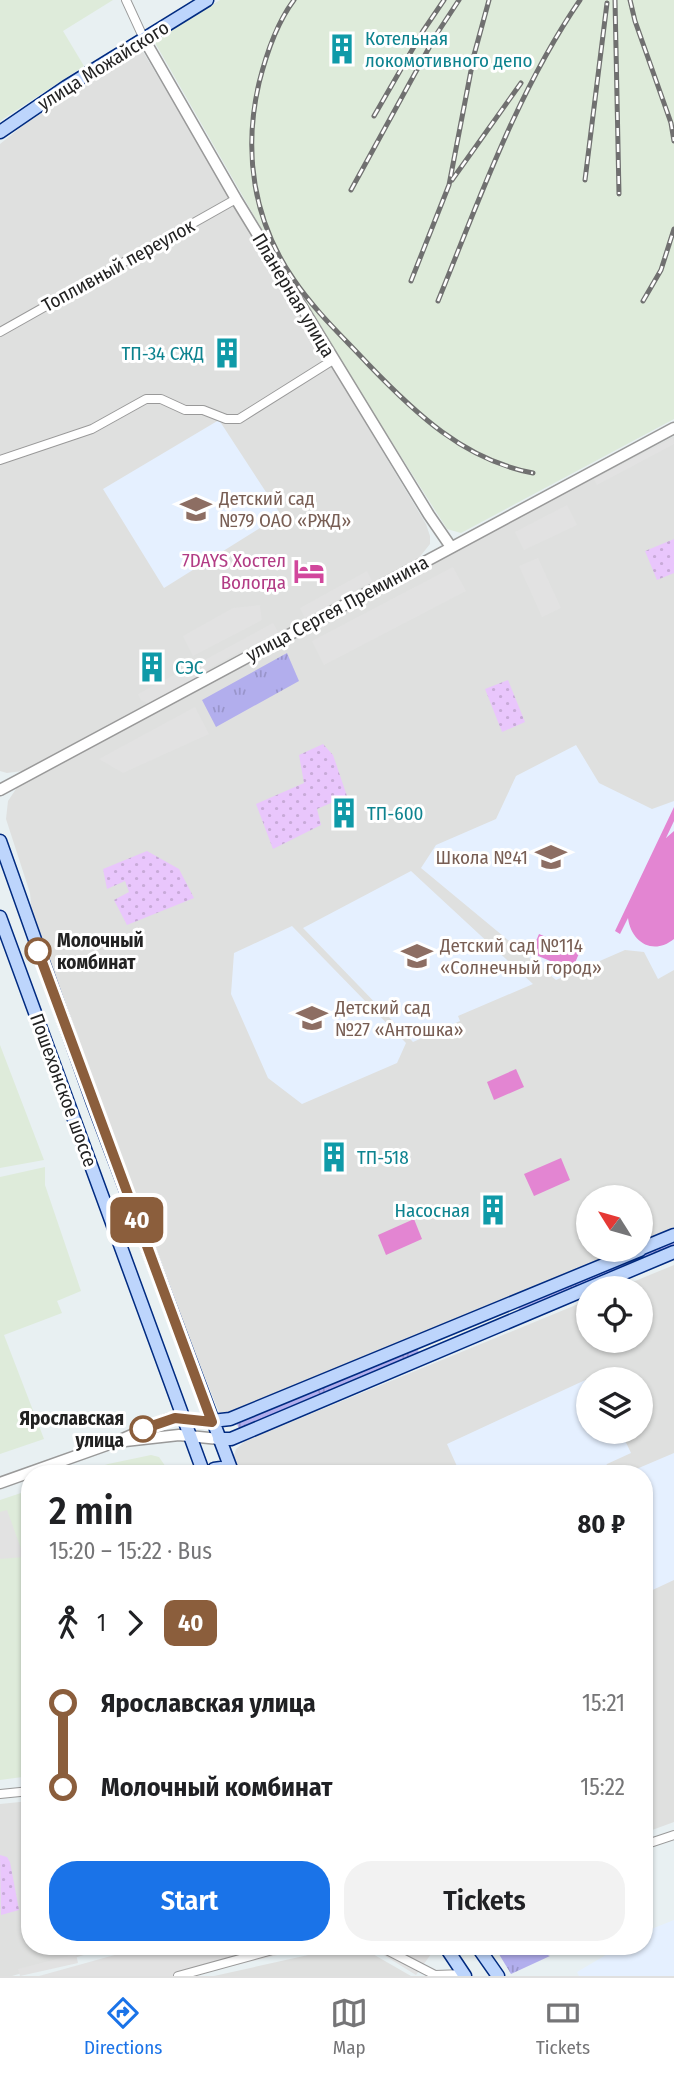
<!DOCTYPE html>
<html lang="en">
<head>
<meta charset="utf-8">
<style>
  :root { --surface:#fff; --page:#f2f2f2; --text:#202124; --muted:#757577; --line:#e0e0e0; --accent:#1a73e8 }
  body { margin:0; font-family:"Fira Sans Condensed",sans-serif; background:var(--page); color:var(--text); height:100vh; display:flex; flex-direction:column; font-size:26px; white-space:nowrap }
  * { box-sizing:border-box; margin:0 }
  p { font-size:23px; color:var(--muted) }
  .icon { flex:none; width:38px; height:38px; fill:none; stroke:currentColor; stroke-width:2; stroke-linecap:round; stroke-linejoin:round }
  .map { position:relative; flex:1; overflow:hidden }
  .details { position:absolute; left:21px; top:1465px; width:632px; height:490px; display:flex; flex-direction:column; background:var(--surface); border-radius:28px; box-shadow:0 2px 5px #0004 }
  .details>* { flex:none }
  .badge { padding:0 14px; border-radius:10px; font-size:24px; line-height:46px }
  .needle { width:46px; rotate:307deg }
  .tools { position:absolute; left:576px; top:1185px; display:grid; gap:14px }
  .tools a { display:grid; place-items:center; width:77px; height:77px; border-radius:50%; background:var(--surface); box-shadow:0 2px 5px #0004; font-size:35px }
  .map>.badge { position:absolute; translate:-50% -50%; box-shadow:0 0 0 4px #fff }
  .legs { display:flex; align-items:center; gap:10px; height:77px; padding:0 28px; font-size:23px }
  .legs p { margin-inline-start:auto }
  .headline { display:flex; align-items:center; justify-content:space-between; height:119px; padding:0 28px }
  h1 { font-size:38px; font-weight:600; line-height:52px }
  .cta { display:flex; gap:14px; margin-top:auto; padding:14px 28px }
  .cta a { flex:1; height:80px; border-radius:28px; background:var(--accent); color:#fff; font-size:28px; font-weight:600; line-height:80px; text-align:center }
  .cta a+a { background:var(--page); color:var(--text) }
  ul { padding:0 28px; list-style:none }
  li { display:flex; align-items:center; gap:24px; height:84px; font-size:26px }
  li i { display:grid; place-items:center; width:10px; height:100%; margin:0 9px; background:currentColor }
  li i::after { content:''; width:18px; height:18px; margin:-9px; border:5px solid; border-radius:50%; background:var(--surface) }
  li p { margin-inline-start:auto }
  li:first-child i { background:linear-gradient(#0000 50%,currentColor 0) }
  li:last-child i { background:linear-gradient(currentColor 50%,#0000 0) }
  .tabs { display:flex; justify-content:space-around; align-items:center; height:98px; border-top:2px solid var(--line); background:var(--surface); font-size:19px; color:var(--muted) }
  .tabs a { display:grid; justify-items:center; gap:4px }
  .tabs .current { color:var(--accent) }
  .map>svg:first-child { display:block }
  .residential { fill:#dfe0df; fill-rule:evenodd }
  .industrial { fill:#deebda }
  .education { fill:#e5f0ff }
  .grass { fill:url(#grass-tufts) }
  .park { fill:url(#park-dots) }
  .pitch { fill:#e385d2 }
  .parking { fill:#e2e2e2 }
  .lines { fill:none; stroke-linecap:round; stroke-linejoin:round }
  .minor-casing { stroke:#999; stroke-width:10 }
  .tertiary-casing { stroke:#999; stroke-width:13 }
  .secondary-casing { stroke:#012b81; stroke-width:15 }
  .minor { stroke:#fff; stroke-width:8 }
  .tertiary { stroke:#fff; stroke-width:10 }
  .secondary { stroke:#bdd5fc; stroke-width:12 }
  .rail-casing { stroke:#707070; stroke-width:5 }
  .rail { stroke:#fff; stroke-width:2.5; stroke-dasharray:8; stroke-linecap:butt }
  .line-1-casing { stroke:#fff; stroke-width:16 }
  .line-1 { stroke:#8b5e3c; stroke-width:10 }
  .stop-1-dot { fill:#fff; stroke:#8b5e3c; stroke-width:3.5 }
  .labels { text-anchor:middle; stroke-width:6; stroke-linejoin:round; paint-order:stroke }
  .culture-label { font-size:19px; fill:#0d838f; stroke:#fff; text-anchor:start }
  .street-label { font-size:19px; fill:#222; stroke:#fff }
  .education-label { font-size:19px; fill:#785e54; stroke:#fff; text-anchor:start }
  .hotel-label { font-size:19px; fill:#b23c85; stroke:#fff; text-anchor:end }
  .stop-label { font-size:19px; font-weight:bold; fill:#222; stroke:#fff; text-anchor:start }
</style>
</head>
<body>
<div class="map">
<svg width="674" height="1976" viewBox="0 0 674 1976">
  <defs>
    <pattern id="grass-tufts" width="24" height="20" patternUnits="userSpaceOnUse" patternTransform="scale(1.75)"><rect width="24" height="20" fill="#b2aeed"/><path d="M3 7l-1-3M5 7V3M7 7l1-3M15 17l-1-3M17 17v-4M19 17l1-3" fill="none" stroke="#9995cb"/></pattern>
    <pattern id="park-dots" width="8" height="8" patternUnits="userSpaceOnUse" patternTransform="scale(1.75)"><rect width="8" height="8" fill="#e9c6fc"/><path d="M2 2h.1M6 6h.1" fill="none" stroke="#c8aad8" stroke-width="1.8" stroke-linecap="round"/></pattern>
  </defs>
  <rect width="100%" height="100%" fill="#e8f0f2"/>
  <path class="residential" d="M142,50l284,474 4,12v8l-12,15 -395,212 -16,2 -7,-2v-627l26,-21z
    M674,436v791l-33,15 -1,-45h-52v53h35l-398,165h-5l-109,-275 -79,-226 -2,-21 -24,-74 2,-18 10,-15 426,-231z
    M674,1265v557l-30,11v-359h-404l-6,-18 2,-7 9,-8 343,-141v40h52v-52h-22zM588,1379h52v53h-52z
    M30,1801v145h77l1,2 -96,28h-12v-172z
    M349,1946l22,7 40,23h-197z"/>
  <path class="industrial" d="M0,0h113l-50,31 21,35 -84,55z
    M220,0h454v419l-213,114 -14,-4 -139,-219 -154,-269z
    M0,1045l44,115 -44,8z
    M45,1167v18l36,106 -24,10 5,12 -58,22 40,104 -44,15v-277z
    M151,1455l8,2 11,16h-90l28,-9z
    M30,1490v286l-30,4v-280z"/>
  <path class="education" d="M219,420l62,95 -117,73 -61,-99z
    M576,745l23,38 53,26 22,-8v169l-16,9 -14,-27 -19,-2 -69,30 -135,-112 15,-23 60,-26 20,-43z
    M411,871l122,113 -75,32 2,5 -47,21 -110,-114z
    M292,926l114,117 -9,20 -95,41 -34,-26 -37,-84 3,-41z
    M594,1376l2,3h-8v53h33l10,21 -24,11 -5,9h-142l-13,-29z
    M674,1453v127l-30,14v-120l-17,-1z
    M674,1920v56h-95l-2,-4 44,-26h23v-14z"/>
  <path class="grass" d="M287,653l12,28 -83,46 -14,-27z
    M674,1242v8l-154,63 -2,-7z
    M417,1348l3,7 -180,77 -3,-8z
    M494,1946h29l4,5 7,-2 16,7 -39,18z"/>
  <path class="park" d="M674,539v34l-17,7 -12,-29z
    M508,680l17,42 -23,10 -17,-43z
    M323,744l10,11 14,41 -30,13 4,16 -48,24 -17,-45 48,-21 -5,-28z
    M147,851l32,18 15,29 -67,27 -13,-25 15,-8 -4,-11 -18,8 -4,-20z
    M0,1855l7,2 3,5 9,48 -18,5z"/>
  <path class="pitch" d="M674,807v14l-8,17 8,-7v108c-21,17 -43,3 -46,-21l-8,16 -5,-3z
    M539,934l41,17 -8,19 -41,-17z
    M516,1069l8,18 -30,13 -7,-18z
    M561,1158l9,22 -36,16 -10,-22z
    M414,1219l8,20 -36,16 -8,-20z"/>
  <path class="parking" d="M673,438l1,6 -77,41 -3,-6z
    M567,505l10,20 -53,25 -9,-18z
    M538,558l23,50 -19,9 -23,-51z
    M453,567l13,24 -142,74 -12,-24z
    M367,571l5,10 -67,37 -5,-10z
    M260,605l2,15 -69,36 -10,-20 50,-28z
    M273,623l5,9 -74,39 -5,-8z
    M191,666l7,12 -49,26 -8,-4 -3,-6z
    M195,707l14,27 -86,39 -24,-14z
    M7,1510l17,47 -24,2v-47z
    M147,1946h167l-123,30h-152z
    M369,1946h57l5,8 -15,21z
    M76,1954l2,9 -58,13 -2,-7z"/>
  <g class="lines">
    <g class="minor-casing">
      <path id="minor" d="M126,0l18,39
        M0,332l236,-133
        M0,460l92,-31 54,-30h15l24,11h18l23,9h13l94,-59
        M0,1794l30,-3
        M644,1845l30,-10
        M379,1946l56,29 29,-1
        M178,1976l109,-30"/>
    </g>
    <g class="tertiary-casing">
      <path id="tertiary" d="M144,39l92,160 193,316 22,32
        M0,790l674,-362
        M125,1441l54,-6 40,4
        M0,1483l118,-42 50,-22 44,2"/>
    </g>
    <g class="secondary-casing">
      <path id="secondary" d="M0,132l66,-45 141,-87
        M0,841l93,262 140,371
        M0,917l204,557
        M640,1249l34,-14
        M212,1421l18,-2 410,-169
        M219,1439h12l443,-187
        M211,1474l3,-5 7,-1 12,6
        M445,1946l20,30
        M477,1946l21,30"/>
    </g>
    <use href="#minor" class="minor"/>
    <use href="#tertiary" class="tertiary"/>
    <use href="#secondary" class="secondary"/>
    <g class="rail-casing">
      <path id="rail" d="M294,0c-18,24 -28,55 -35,83 -16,69 -6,138 35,197 21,31 49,57 74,84 47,49 96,96 165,109
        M615,0l4,194
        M630,0l5,21 36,102 3,18
        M374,116l49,-85 21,-31
        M452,180l69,-97
        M585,180l22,-177
        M351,190l85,-155 23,-35
        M411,281l38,-96 25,-130 15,-55
        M438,301c42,-103 79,-209 142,-301
        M643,301l18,-31 13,-41"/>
    </g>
    <use href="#rail" class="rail"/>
  </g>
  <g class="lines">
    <g class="line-1-casing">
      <path id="line-1" d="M38,951l174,471 -37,-4 -32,11"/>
    </g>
    <use href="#line-1" class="line-1"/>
  </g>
  <defs>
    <g id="building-bare" transform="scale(2.415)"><path d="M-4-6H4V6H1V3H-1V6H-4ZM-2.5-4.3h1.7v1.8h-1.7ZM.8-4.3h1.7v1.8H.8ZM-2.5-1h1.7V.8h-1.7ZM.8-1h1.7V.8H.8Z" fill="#0f9aa8" stroke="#fff" stroke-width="2.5" paint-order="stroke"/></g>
    <g id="school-bare" transform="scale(2.415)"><path d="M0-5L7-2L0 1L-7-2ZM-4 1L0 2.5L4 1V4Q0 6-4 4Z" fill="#8d6e63" stroke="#fff" stroke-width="2.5" paint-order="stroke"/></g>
    <g id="hotel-bare" transform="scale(2.415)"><path d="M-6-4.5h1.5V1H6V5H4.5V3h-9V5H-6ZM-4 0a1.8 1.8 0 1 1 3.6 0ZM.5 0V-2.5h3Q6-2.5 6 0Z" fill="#d1479c" stroke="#fff" stroke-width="2.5" paint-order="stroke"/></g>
  </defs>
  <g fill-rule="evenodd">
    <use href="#building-bare" x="342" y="49"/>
    <use href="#building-bare" x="227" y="353"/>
    <use href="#school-bare" x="196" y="509"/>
    <use href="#hotel-bare" x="309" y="571"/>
    <use href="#building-bare" x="152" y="667"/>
    <use href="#building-bare" x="344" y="813"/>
    <use href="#school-bare" x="551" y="857"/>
    <use href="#school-bare" x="417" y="956"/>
    <use href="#school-bare" x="312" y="1018"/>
    <use href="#building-bare" x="334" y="1157"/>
    <use href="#building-bare" x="493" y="1210"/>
  </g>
  <g class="stop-1-dot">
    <circle cx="38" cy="951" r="12"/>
    <circle cx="143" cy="1429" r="12"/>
  </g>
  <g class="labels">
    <g class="culture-label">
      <text x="365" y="45">Котельная<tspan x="365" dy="22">локомотивного депо</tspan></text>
      <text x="204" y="360" text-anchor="end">ТП-34 СЖД</text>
      <text x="175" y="674">СЭС</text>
      <text x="367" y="820">ТП-600</text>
      <text x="357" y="1164">ТП-518</text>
      <text x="470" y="1217" text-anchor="end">Насосная</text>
    </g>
    <g class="street-label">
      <text transform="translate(103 65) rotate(-32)" y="7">улица Можайского</text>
      <text transform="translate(118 265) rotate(-29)" y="7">Топливный переулок</text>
      <text transform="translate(294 295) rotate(59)" y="7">Планерная улица</text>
      <text transform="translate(337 608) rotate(-28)" y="7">улица Сергея Преминина</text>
      <text transform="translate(64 1090) rotate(70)" y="7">Пошехонское шоссе</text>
    </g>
    <g class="education-label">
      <text x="219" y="505">Детский сад<tspan x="219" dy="22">№79 ОАО «РЖД»</tspan></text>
      <text x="528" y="864" text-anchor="end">Школа №41</text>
      <text x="440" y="952">Детский сад №114<tspan x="440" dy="22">«Солнечный город»</tspan></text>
      <text x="335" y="1014">Детский сад<tspan x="335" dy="22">№27 «Антошка»</tspan></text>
    </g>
    <g class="hotel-label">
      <text x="286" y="567">7DAYS Хостел<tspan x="286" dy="22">Вологда</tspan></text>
    </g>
    <g class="stop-label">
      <text x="57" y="947">Молочный<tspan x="57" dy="22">комбинат</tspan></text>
      <text x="124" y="1425" text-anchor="end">Ярославская<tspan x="124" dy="22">улица</tspan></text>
    </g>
  </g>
</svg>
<div class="tools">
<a><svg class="needle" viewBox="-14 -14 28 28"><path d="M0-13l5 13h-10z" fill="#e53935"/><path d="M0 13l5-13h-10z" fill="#757577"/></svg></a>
<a><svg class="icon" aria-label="locate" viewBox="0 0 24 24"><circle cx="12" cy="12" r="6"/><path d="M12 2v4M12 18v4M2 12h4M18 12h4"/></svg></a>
<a><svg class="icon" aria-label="layers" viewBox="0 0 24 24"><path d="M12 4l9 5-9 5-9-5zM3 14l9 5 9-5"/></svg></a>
</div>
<b class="badge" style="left:137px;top:1220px;background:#8b5e3c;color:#fff">40</b>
<section class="details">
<div class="headline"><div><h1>2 min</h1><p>15:20 – 15:22 · Bus</p></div><b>80 ₽</b></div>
<div class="legs"><svg class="icon" aria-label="walk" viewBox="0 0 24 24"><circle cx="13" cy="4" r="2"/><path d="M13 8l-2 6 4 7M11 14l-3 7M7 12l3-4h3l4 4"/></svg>1<svg class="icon" aria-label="forward" viewBox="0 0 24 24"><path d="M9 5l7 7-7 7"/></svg><b class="badge" style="background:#8b5e3c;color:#fff">40</b></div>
<ul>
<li><i style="color:#8b5e3c"></i><b>Ярославская улица</b><p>15:21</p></li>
<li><i style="color:#8b5e3c"></i><b>Молочный комбинат</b><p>15:22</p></li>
</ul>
<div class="cta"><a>Start</a><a>Tickets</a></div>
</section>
</div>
<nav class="tabs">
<a class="current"><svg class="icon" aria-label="directions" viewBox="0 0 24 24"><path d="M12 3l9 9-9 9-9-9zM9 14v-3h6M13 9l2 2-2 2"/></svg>Directions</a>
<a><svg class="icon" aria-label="map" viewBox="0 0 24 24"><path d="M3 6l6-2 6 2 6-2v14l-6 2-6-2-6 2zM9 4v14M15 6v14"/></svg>Map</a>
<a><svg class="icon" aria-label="tickets" viewBox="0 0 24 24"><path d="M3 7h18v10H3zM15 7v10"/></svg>Tickets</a>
</nav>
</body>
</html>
